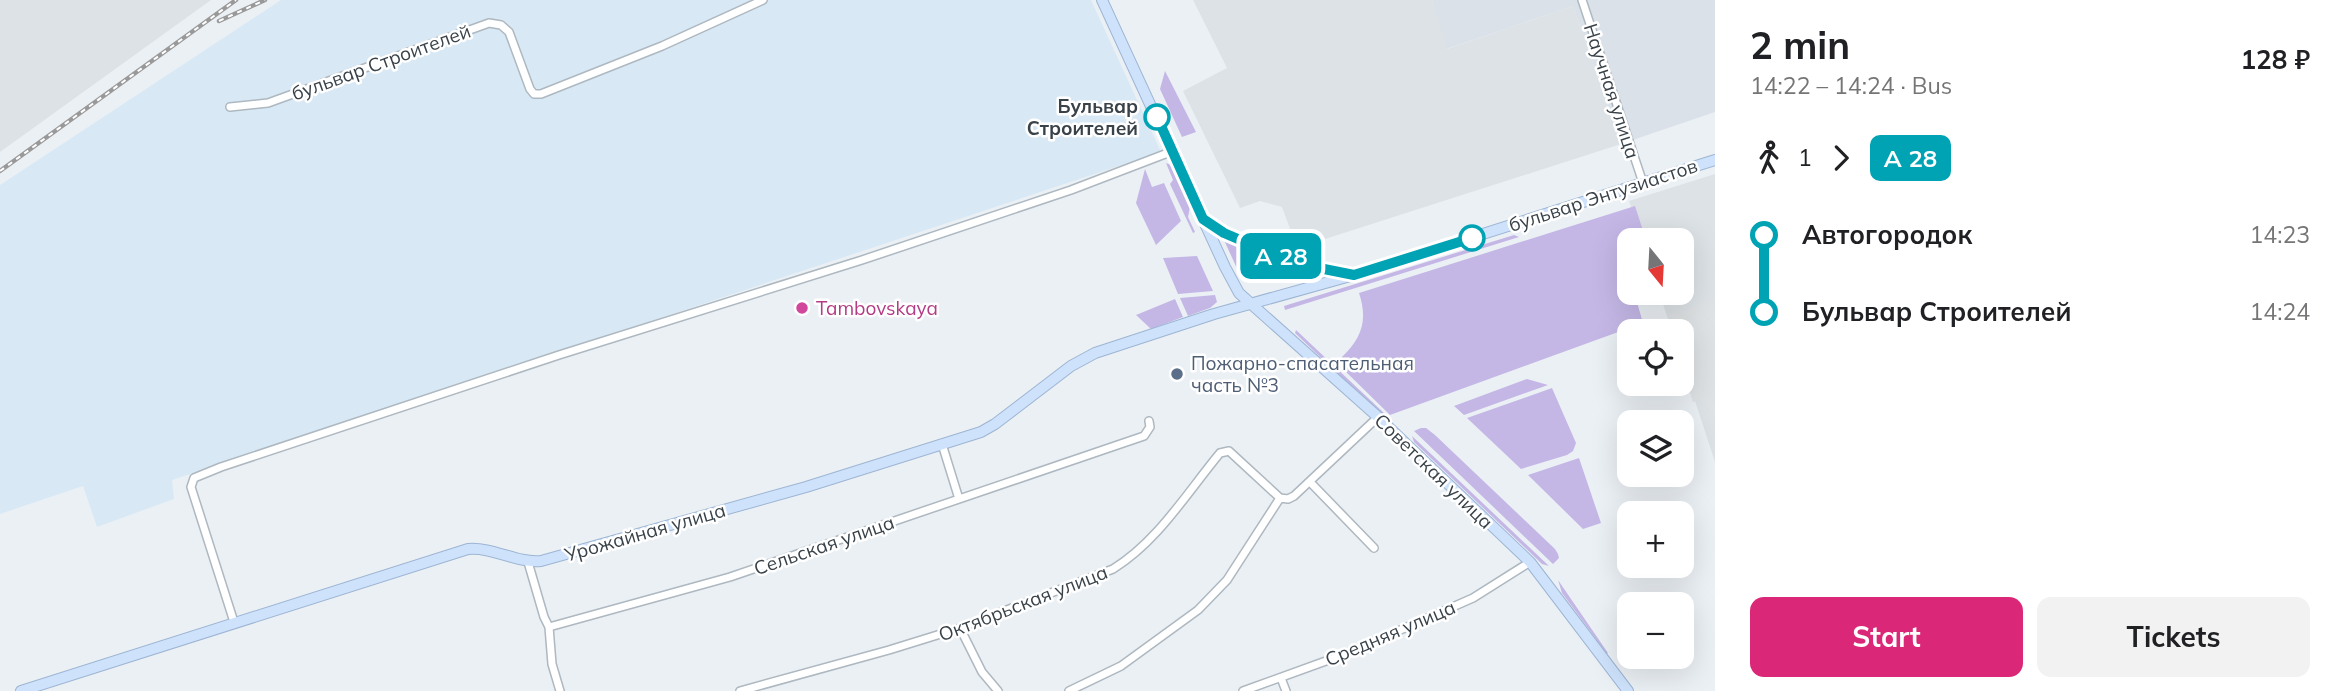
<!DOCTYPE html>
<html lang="en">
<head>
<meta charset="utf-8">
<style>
  :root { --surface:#fff; --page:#f2f2f2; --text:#202124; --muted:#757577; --accent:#db2777 }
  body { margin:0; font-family:Mulish,sans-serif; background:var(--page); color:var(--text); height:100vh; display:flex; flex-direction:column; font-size:26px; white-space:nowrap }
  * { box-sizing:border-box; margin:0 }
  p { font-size:23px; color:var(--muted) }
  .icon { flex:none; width:38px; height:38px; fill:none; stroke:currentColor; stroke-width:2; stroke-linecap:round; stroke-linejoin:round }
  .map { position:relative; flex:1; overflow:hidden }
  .side { display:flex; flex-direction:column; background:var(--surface); width:630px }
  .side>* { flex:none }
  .badge { padding:0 14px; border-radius:10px; font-size:24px; line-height:46px }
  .needle { width:46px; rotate:162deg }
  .controls { position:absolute; left:1617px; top:228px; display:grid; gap:14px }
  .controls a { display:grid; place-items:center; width:77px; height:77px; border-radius:14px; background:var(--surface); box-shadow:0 7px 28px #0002; font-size:35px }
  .map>.badge { position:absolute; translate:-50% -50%; box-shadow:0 0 0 4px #fff }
  .legs { display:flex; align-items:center; gap:10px; height:77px; padding:0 35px; font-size:23px }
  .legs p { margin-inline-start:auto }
  .headline { display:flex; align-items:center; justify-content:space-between; height:119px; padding:0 35px }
  h1 { font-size:38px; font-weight:700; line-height:52px }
  .button { display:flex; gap:14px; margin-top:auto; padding:14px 35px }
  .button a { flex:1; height:80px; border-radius:14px; background:var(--accent); color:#fff; font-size:28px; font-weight:700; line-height:80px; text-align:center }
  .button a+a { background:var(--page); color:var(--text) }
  ul { padding:0 35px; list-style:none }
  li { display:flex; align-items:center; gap:24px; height:77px; font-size:26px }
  li i { display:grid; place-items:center; width:10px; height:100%; margin:0 9px; background:currentColor }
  li i::after { content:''; width:18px; height:18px; margin:-9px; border:5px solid; border-radius:50%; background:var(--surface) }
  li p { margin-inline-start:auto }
  li:first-child i { background:linear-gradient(#0000 50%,currentColor 0) }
  li:last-child i { background:linear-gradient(currentColor 50%,#0000 0) }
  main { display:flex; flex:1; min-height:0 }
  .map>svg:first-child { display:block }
  .residential { fill:#dae1e8 }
  .commercial { fill:#d8e9f5 }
  .industrial { fill:#dce2e5 }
  .green { fill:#c4b7e6 }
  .parking { fill:#dfe2e4 }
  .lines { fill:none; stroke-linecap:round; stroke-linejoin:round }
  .street-casing { stroke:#aeb8c0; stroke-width:10 }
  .secondary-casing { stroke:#9db5d2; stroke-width:12 }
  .street { stroke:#fff; stroke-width:7 }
  .secondary { stroke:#cee2fc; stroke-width:10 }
  .rail-casing { stroke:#999; stroke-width:4.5 }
  .rail { stroke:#fff; stroke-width:2; stroke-dasharray:5; stroke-linecap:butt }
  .line-1-casing { stroke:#fff; stroke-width:16 }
  .line-1 { stroke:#00a3b4; stroke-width:10 }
  .stop-1-dot { fill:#fff; stroke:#00a3b4; stroke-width:3.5 }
  .hotel-dot { fill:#d1479c; stroke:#fff; stroke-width:2.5 }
  .service-dot { fill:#5c6f8a; stroke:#fff; stroke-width:2.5 }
  .labels { text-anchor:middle; stroke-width:5; stroke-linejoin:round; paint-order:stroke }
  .street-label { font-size:19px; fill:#394249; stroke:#fff }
  .stop-label { font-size:19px; font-weight:bold; fill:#394249; stroke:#fff; text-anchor:end }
  .hotel-label { font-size:19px; fill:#b23c85; stroke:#fff; text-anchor:start }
  .service-label { font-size:19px; fill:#4e5e75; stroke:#fff; text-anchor:start }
</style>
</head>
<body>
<main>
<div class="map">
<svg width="1715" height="691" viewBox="0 0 1715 691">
  <rect width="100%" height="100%" fill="#ebf0f5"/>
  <path class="residential" d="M1432,0h283v112l-94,32 -48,-138 -127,43z"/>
  <path class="commercial" d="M281,0h810l70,152 -989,328 2,19 -77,28 -14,-41 -83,28v-329z"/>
  <path class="industrial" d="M0,0h211l-211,152z
    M1193,0h239l15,49 126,-43 48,138 -324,104 -15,-41 -22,-6 -20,7 -57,-117 44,-23z
    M1715,174v288l-33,-101v-30h-10l-13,-39h23v-52h-40l-13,-39z"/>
  <path class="green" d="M1165,71l31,61 -14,5 -22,-48z
    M1166,163l5,2 19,42 -2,10 7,15 -2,1 -23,-49 3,-4z
    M1145,169l7,18 12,-4 17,38 -25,24 -20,-42z
    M1635,206l11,34h-17v52h5l9,31 -253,92 -47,-46 -1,-12c20,-19 26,-37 17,-64z
    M1514,235l5,2 -234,73 -1,-4z
    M1223,238l28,11 14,34 -24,-6z
    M1258,253l50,18 -38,12z
    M1197,256l16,35 -35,3 -15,-36z
    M1215,295l2,7 -7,6 -22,8 -8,-18z
    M1175,299l8,18 -32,12 -15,-14z
    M1296,330l89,84h-5l-85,-81z
    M1527,379l21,6 -84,30 -10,-9z
    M1552,388l24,55 -3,8 -6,4 -46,14 -54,-51z
    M1421,428h5l9,7 120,114 3,5 1,4 -6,6 -139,-133z
    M1412,436l137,130 -7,-2 -128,-122z
    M1579,458l22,65 -18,6 -55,-54z
    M1558,580l50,73 -1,1 -45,-61z"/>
  <path class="parking" d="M1715,298v130l-11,-28 -11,2 -11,-35v-36h-7l-5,-16z"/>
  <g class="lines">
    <g class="street-casing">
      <path id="street" d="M1582,0l61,183
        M230,107l38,-4 221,-80 12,2 8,7 21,57 4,5h7l121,-48 101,-46
        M942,444l17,55
        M1310,482l64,66
        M528,562l16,55 5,10 181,-50 414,-141 6,-9 -1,-6
        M234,622l-43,-135 3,-9 27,-11 338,-112 303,-95 209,-70 102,-39
        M549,627l3,37 8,27
        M960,628l22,44 16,19
        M1281,678l5,13
        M740,691l149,-41 71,-22 153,-59c45,-28 73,-75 107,-116l9,-2 51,47 8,1 6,-3 84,-79
        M1069,691l52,-25 77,-56 29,-30 53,-82
        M1243,691l105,-38 125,-55 57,-36"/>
    </g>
    <g class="secondary-casing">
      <path id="secondary" d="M1102,0l123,267 14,26 139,124 152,145 98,129
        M1205,220c41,28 95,47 145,54
        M21,691l447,-142c26,-2 47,14 73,12l265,-74 175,-55 14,-8 76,-58 24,-13 119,-39 140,-39 361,-115"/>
    </g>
    <use href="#street" class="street"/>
    <use href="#secondary" class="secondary"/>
    <g class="rail-casing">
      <path id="rail" d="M219,21l46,-21
        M0,171l236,-171"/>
    </g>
    <use href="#rail" class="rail"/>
  </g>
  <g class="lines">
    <g class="line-1-casing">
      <path id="line-1" d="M1157,117l46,102 21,14 28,12 67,23 35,7 118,-37"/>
    </g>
    <use href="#line-1" class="line-1"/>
  </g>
  <g class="stop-1-dot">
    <circle cx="1157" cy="117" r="12"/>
    <circle cx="1472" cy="238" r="12"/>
  </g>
  <circle class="hotel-dot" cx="802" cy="308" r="7"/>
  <circle class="service-dot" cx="1177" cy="374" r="7"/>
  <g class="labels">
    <g class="street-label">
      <text transform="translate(381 62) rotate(-20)" y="7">бульвар Строителей</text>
      <text transform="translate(1612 91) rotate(72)" y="7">Научная улица</text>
      <text transform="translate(1603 195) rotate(-18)" y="7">бульвар Энтузиастов</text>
      <text transform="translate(1434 471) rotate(44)" y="7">Советская улица</text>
      <text transform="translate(645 532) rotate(-16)" y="7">Урожайная улица</text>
      <text transform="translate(824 545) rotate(-19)" y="7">Сельская улица</text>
      <text transform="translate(1023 603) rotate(-21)" y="7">Октябрьская улица</text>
      <text transform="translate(1390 633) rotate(-23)" y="7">Средняя улица</text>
    </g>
    <g class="stop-label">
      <text x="1138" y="113">Бульвар<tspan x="1138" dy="22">Строителей</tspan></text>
    </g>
    <g class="hotel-label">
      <text x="816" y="315">Tambovskaya</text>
    </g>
    <g class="service-label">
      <text x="1191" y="370">Пожарно-спасательная<tspan x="1191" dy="22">часть №3</tspan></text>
    </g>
  </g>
</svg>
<div class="controls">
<a><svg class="needle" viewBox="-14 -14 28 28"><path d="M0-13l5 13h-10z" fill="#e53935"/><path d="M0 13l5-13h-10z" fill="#757577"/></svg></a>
<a><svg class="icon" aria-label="locate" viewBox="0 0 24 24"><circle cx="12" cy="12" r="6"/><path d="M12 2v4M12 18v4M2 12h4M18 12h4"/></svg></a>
<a><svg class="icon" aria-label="layers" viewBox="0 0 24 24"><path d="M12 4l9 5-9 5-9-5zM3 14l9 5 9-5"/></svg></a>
<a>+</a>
<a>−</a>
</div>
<b class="badge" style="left:1281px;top:256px;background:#00a3b4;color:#fff">А 28</b>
</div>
<section class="side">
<div class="headline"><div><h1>2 min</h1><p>14:22 – 14:24 · Bus</p></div><b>128 ₽</b></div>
<div class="legs"><svg class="icon" aria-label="walk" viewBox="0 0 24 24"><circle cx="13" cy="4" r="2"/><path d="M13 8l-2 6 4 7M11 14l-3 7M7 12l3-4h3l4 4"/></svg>1<svg class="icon" aria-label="forward" viewBox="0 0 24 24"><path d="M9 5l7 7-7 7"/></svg><b class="badge" style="background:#00a3b4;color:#fff">А 28</b></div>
<ul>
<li><i style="color:#00a3b4"></i><b>Автогородок</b><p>14:23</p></li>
<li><i style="color:#00a3b4"></i><b>Бульвар Строителей</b><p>14:24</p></li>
</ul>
<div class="button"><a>Start</a><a>Tickets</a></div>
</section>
</main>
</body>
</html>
